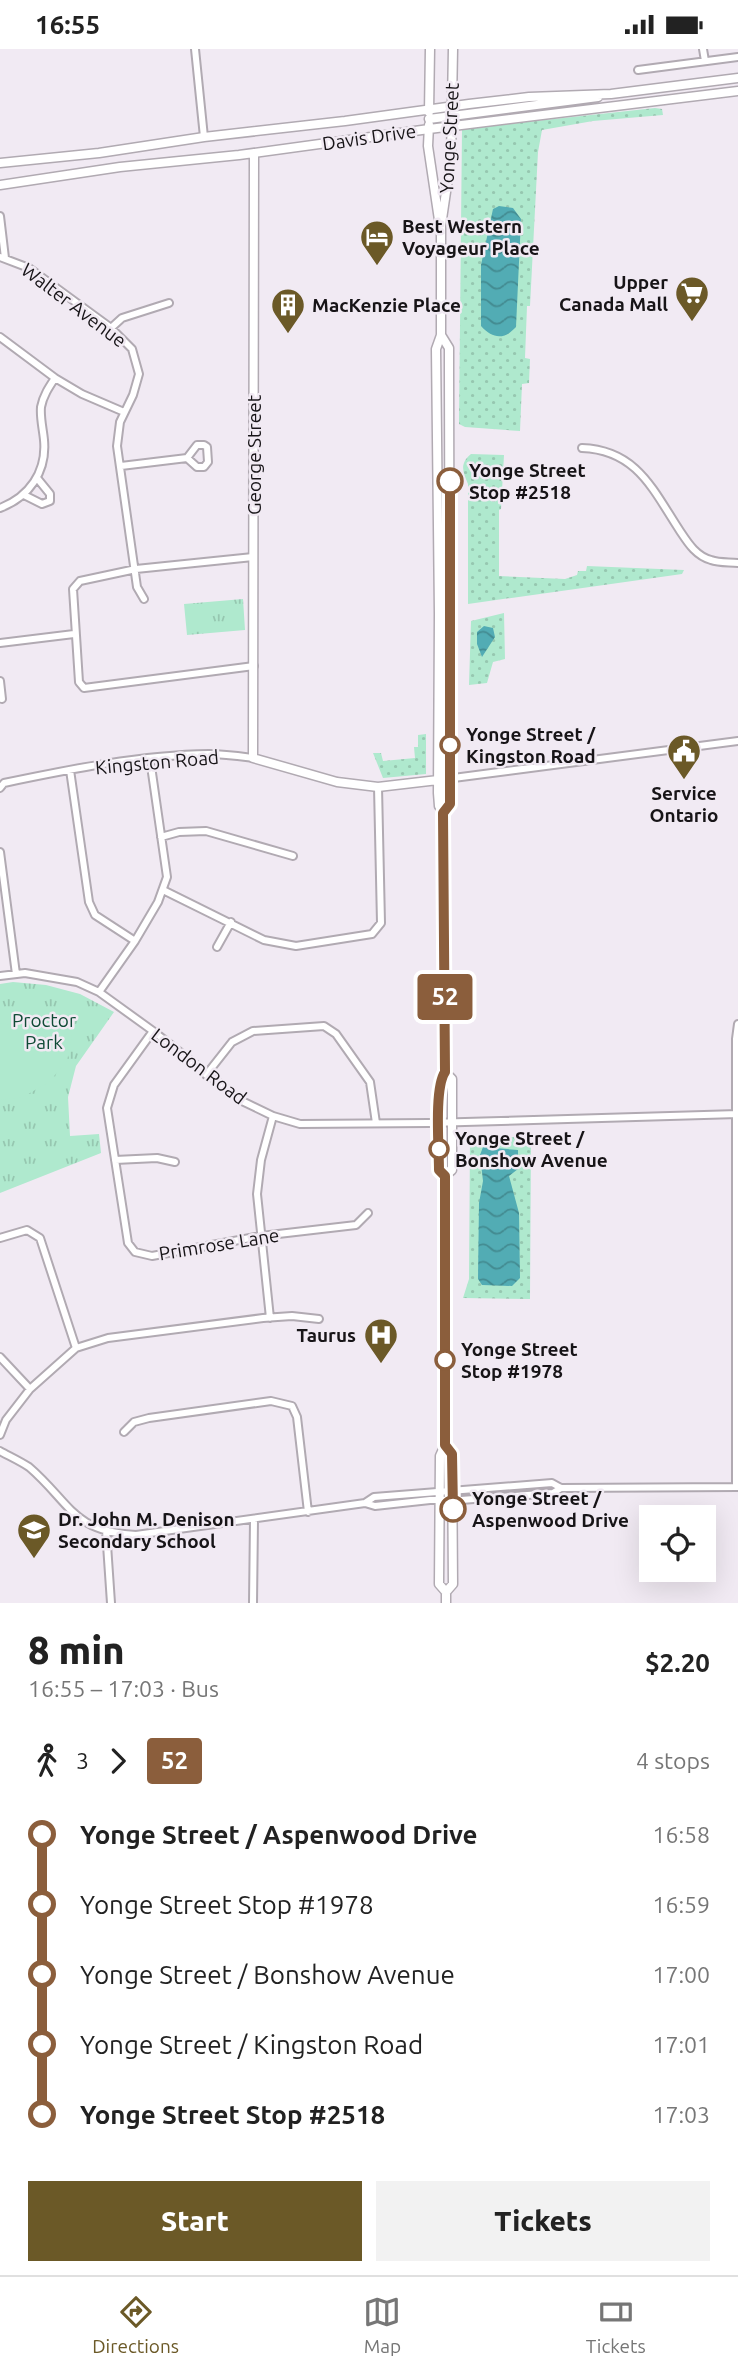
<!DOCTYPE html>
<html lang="en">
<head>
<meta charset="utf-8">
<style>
  :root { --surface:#fff; --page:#f2f2f2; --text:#222; --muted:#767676; --line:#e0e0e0; --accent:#6b5927 }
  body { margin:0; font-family:Ubuntu,sans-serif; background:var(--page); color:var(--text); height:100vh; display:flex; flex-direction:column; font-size:26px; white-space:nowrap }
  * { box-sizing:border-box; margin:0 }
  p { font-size:23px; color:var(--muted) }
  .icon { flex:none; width:38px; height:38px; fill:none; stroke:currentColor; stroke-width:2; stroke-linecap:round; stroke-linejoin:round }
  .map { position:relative; height:1554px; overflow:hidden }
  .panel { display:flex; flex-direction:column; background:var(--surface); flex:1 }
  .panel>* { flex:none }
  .badge { padding:0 14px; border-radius:5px; font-size:24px; line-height:46px }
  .buttons { position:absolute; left:639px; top:1456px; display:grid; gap:14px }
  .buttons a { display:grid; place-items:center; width:77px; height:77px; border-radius:0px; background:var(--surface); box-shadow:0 7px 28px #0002; font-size:35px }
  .map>.badge { position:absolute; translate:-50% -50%; box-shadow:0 0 0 4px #fff }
  .legs { display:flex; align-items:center; gap:10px; height:77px; padding:0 28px; font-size:23px }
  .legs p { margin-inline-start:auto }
  .overview { display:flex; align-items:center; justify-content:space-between; height:119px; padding:0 28px }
  h1 { font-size:38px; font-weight:800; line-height:52px }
  .cta { display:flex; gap:14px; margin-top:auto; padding:14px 28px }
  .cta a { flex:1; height:80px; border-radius:0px; background:var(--accent); color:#fff; font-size:28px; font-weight:800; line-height:80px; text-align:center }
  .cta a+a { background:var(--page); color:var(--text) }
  ul { padding:0 28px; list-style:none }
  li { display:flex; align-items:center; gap:24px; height:70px; font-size:26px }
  li i { display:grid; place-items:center; width:10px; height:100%; margin:0 9px; background:currentColor }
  li i::after { content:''; width:18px; height:18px; margin:-9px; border:5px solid; border-radius:50%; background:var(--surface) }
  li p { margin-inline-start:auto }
  li:first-child i { background:linear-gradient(#0000 50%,currentColor 0) }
  li:last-child i { background:linear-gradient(currentColor 50%,#0000 0) }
  .status { display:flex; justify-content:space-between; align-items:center; height:49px; padding:0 35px; background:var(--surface); direction:ltr }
  .status svg { height:19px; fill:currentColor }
  .tab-bar { display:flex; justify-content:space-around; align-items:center; height:98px; border-top:2px solid var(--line); background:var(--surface); font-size:19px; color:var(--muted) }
  .tab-bar a { display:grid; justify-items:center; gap:4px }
  .tab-bar .on { color:var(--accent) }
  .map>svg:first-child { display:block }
  .grass { fill:url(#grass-dots) }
  .park { fill:url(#park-tufts) }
  .pitch { fill:#afe9ce }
  .water { fill:url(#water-waves) }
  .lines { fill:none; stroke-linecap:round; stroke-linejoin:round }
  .minor-casing { stroke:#b1aab2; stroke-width:10 }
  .major-casing { stroke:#b1aab2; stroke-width:11 }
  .minor { stroke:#fff; stroke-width:6 }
  .major { stroke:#fff; stroke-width:8 }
  .line-1-casing { stroke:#fff; stroke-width:16 }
  .line-1 { stroke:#8b5e3c; stroke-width:10 }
  .stop-1-dot { fill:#fff; stroke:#8b5e3c; stroke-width:3.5 }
  .labels { text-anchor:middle; stroke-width:5; stroke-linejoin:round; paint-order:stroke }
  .street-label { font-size:19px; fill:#171417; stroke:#f1eaf3 }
  .poi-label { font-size:19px; font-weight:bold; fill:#171417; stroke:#f1eaf3; text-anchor:start }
  .stop-label { font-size:19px; font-weight:bold; fill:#171417; stroke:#f1eaf3; text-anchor:start }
  .park-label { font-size:19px; fill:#0f4a35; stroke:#f1eaf3 }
</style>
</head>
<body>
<div class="status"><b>16:55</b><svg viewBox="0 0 49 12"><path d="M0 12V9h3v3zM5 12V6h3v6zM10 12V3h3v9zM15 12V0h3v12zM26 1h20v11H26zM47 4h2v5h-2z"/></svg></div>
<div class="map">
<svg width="738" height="1554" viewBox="0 0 738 1554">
  <defs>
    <pattern id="grass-dots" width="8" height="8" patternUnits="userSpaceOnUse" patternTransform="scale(1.75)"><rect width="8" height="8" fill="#afe9ce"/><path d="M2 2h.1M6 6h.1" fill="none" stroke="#96c7b0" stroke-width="1.8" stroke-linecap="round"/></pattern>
    <pattern id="park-tufts" width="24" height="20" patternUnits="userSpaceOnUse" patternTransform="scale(1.75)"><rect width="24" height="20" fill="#afe9ce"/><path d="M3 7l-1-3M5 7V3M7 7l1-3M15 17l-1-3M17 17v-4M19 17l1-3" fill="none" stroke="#96c7b0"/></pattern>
    <pattern id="water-waves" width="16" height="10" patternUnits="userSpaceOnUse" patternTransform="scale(1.75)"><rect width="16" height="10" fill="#52acb4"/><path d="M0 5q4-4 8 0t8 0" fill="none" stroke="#438b91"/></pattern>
  </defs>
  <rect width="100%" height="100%" fill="#f1eaf3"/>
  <path class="grass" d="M655,59l7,1 1,6 -70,6 -51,9 -4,22 -8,154h-3l-2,52 5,1 -1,24 -7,1 -2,47 -55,-4 -6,-3 3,-295z
    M471,405l33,1 -3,54 -2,1v66l66,3 12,-4 1,-4h8l1,-5 97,4 -2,4 -214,30v-120c-5,-12 -9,-20 3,-30z
    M504,564l1,46 -12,3 -6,21 -18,2 2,-64z
    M426,685v40l-43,4 -10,-25h8l2,8 32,-3 -1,-11h4v-12z
    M531,1087l-1,163 -67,-1 6,-19 1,-140z"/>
  <path class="park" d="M243,550l2,31 -58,5 -3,-31z
    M13,933l33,3 34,9 34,18 -38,54 -8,31 2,39 29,-2 2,19 -101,40v-209z"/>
  <path class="pitch" d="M0,974l72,13 -5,25 -18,21 -26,15 -23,3z"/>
  <path class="water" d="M499,157l14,2 8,11 -5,108c-12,13 -23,12 -35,-1v-61l12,-56z
    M484,577l9,2 2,9 -13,20 -5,-13v-12z
    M483,1098l35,3v19l-9,7 10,37 1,65 -8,8 -30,-1 -4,-6 1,-76 4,-22 -3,-26z"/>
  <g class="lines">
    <g class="minor-casing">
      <path id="minor" d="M195,0l9,88
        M703,0l2,12
        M638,21l100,-13
        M0,167l5,42
        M0,208l29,11 82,60 21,21 7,25 -6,21 -13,27 -3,24 20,141 7,12
        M111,279l11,-10 47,-15
        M0,288l55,41 27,16 42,18
        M582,399c55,2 71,42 98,83 8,12 16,25 31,29 8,3 18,2 27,3
        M121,417l66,-8 10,-13h7l3,2 1,15 -4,5h-7l-10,-9
        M24,446l18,9 8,-3v-7l-13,-16
        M0,459c29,-11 47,-36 44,-68 -1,-11 -4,-22 -3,-33 2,-11 8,-20 14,-29
        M253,508l-117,12 -56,12 -7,8 6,93 5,6 170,-22
        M0,594l74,-9
        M0,632l2,18
        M70,721l19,132 6,13 40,26
        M438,731l300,-39
        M0,739l4,-5c67,-14 137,-28 205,-29 15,0 29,2 44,4
        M161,788l18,-5 27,-1 87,25
        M0,803l16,122
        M163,841l101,50 32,6 76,-12 9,-11 -3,-136
        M217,898l14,-25
        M0,927l25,-3 52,9 22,10 54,39 89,70 31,15 27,8 129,-1 309,-9
        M99,943l36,-51 23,-39 9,-25 -17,-118
        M153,982l-39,54 -7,23 21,135 7,9 17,4 109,-20 95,-11 12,-12
        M206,1026l26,-33 21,-11 71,-5 12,8 34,48 6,41
        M115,1111l42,-2 18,4
        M0,1189l27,-8 13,8 36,110
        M270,1269l-13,-124 4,-34 12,-44
        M0,1308l30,32
        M124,1383l10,-10 15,-4 122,-17 21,5 5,11 11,95
        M0,1386l6,-15 24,-31 46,-41 32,-10 155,-20 29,-2 27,3
        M0,1402c9,5 20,10 29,16 41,35 43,65 107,68l229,-32 10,3 55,-6h31l92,-7 8,-5
        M736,1438v-448l2,-15
        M365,1454l9,-6 178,-14 9,5 176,-1
        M106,1481l5,73
        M253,1554l1,-83"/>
    </g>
    <g class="major-casing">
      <path id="major" d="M429,63l1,-63
        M429,70l169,-22
        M429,76l-1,21 11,74
        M254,104l-1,605 84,24 41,5 60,-7
        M0,114l99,-10 105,-16 141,-16 124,-17 60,-7 82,-3 127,-16
        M0,136l120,-18 119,-12 190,-26 309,-38
        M441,286l8,13v23l1,422v11l-6,9
        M445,1127l7,-6v-91l-7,-7
        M445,1396l7,9 1,130 -7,8
        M446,1554v-11l-7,-8 1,-128 5,-11v-269l-6,-6c0,-22 -5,-82 6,-98l-1,-259 -5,-7 -1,-13 1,-179 -3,-265 5,-14v-109l10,-68 2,-109"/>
    </g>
    <use href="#minor" class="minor"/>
    <use href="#major" class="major"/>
  </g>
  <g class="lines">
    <g class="line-1-casing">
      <path id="line-1" d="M450,432v323l-7,9 2,259c-11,16 -6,76 -6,98l6,6v269l7,9 1,55"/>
    </g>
    <use href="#line-1" class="line-1"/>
  </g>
  <defs>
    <g id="hotel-pin" transform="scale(1.75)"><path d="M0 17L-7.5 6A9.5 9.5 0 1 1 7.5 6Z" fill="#6b5927" stroke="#f1eaf3"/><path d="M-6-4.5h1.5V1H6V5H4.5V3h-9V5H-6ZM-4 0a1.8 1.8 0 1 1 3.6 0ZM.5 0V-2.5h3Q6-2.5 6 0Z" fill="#fff"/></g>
    <g id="supermarket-pin" transform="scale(1.75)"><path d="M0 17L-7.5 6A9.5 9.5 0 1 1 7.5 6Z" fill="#6b5927" stroke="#f1eaf3"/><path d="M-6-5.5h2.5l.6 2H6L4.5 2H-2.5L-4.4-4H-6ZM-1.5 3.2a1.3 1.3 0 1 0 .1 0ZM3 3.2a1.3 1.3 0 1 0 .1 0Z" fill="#fff"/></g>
    <g id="building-pin" transform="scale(1.75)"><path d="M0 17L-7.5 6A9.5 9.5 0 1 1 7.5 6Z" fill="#6b5927" stroke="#f1eaf3"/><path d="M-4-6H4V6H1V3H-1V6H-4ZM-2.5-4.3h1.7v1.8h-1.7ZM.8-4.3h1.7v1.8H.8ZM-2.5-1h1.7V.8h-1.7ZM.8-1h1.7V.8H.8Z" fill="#fff"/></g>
    <g id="civic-pin" transform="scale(1.75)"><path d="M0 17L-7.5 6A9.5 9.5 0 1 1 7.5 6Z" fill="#6b5927" stroke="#f1eaf3"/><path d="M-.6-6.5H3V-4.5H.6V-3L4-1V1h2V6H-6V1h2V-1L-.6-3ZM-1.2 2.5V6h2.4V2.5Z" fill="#fff"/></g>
    <g id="hospital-pin" transform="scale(1.75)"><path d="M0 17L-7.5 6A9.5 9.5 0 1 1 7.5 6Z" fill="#6b5927" stroke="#f1eaf3"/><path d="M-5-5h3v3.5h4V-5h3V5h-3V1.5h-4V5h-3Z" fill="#fff"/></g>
    <g id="school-pin" transform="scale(1.75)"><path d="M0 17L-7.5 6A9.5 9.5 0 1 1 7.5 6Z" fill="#6b5927" stroke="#f1eaf3"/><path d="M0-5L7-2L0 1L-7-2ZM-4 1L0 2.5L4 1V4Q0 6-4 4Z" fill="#fff"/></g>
  </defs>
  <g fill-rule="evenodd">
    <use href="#hotel-pin" x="377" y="188"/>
    <use href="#supermarket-pin" x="692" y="244"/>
    <use href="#building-pin" x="288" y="256"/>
    <use href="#civic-pin" x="684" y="702"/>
    <use href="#hospital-pin" x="381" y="1286"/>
    <use href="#school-pin" x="34" y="1481"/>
  </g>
  <g class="stop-1-dot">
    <circle cx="450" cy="432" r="12"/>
    <circle cx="450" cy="696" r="9"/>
    <circle cx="439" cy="1100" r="9"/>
    <circle cx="445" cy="1311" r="9"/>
    <circle cx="453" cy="1460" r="12"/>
  </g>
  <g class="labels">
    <g class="street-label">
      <text transform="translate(369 88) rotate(-8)" y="7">Davis Drive</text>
      <text transform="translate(449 89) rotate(-87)" y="7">Yonge Street</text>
      <text transform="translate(74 256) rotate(37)" y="7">Walter Avenue</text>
      <text transform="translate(254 406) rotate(-90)" y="7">George Street</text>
      <text transform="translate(157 713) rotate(-5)" y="7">Kingston Road</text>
      <text transform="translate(199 1017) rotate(37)" y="7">London Road</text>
      <text transform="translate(219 1195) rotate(-9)" y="7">Primrose Lane</text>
    </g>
    <g class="poi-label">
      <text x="402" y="184">Best Western<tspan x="402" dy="22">Voyageur Place</tspan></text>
      <text x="668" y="240" text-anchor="end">Upper<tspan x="668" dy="22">Canada Mall</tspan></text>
      <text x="312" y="263">MacKenzie Place</text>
      <text x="684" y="751" text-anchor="middle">Service<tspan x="684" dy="22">Ontario</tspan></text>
      <text x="356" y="1293" text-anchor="end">Taurus</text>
      <text x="58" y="1477">Dr. John M. Denison<tspan x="58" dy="22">Secondary School</tspan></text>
    </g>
    <g class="stop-label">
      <text x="469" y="428">Yonge Street<tspan x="469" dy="22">Stop #2518</tspan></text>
      <text x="466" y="692">Yonge Street /<tspan x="466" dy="22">Kingston Road</tspan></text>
      <text x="455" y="1096">Yonge Street /<tspan x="455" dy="22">Bonshow Avenue</tspan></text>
      <text x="461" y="1307">Yonge Street<tspan x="461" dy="22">Stop #1978</tspan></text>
      <text x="472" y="1456">Yonge Street /<tspan x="472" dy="22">Aspenwood Drive</tspan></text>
    </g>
    <g class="park-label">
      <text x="44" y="978">Proctor<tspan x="44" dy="22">Park</tspan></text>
    </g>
  </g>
</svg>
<div class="buttons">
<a><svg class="icon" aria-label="locate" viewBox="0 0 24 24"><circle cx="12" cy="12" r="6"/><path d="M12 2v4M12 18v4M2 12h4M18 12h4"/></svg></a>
</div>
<b class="badge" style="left:445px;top:948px;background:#8b5e3c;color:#fff">52</b>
</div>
<section class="panel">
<div class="overview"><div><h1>8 min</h1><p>16:55 – 17:03 · Bus</p></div><b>$2.20</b></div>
<div class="legs"><svg class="icon" aria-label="walk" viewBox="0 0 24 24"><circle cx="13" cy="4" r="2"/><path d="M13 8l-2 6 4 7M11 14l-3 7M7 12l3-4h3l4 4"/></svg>3<svg class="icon" aria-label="forward" viewBox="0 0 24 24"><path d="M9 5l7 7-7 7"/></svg><b class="badge" style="background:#8b5e3c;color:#fff">52</b><p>4 stops</p></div>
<ul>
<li><i style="color:#8b5e3c"></i><b>Yonge Street / Aspenwood Drive</b><p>16:58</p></li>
<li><i style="color:#8b5e3c"></i><span>Yonge Street Stop #1978</span><p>16:59</p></li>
<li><i style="color:#8b5e3c"></i><span>Yonge Street / Bonshow Avenue</span><p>17:00</p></li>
<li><i style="color:#8b5e3c"></i><span>Yonge Street / Kingston Road</span><p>17:01</p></li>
<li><i style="color:#8b5e3c"></i><b>Yonge Street Stop #2518</b><p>17:03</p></li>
</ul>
<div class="cta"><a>Start</a><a>Tickets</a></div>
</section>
<nav class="tab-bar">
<a class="on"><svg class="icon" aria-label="directions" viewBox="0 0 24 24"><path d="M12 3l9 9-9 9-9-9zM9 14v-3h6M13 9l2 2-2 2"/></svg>Directions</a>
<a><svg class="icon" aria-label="map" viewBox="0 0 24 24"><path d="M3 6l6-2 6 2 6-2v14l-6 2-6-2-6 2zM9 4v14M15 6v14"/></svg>Map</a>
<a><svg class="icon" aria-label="tickets" viewBox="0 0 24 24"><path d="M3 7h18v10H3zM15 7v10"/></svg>Tickets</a>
</nav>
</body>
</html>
